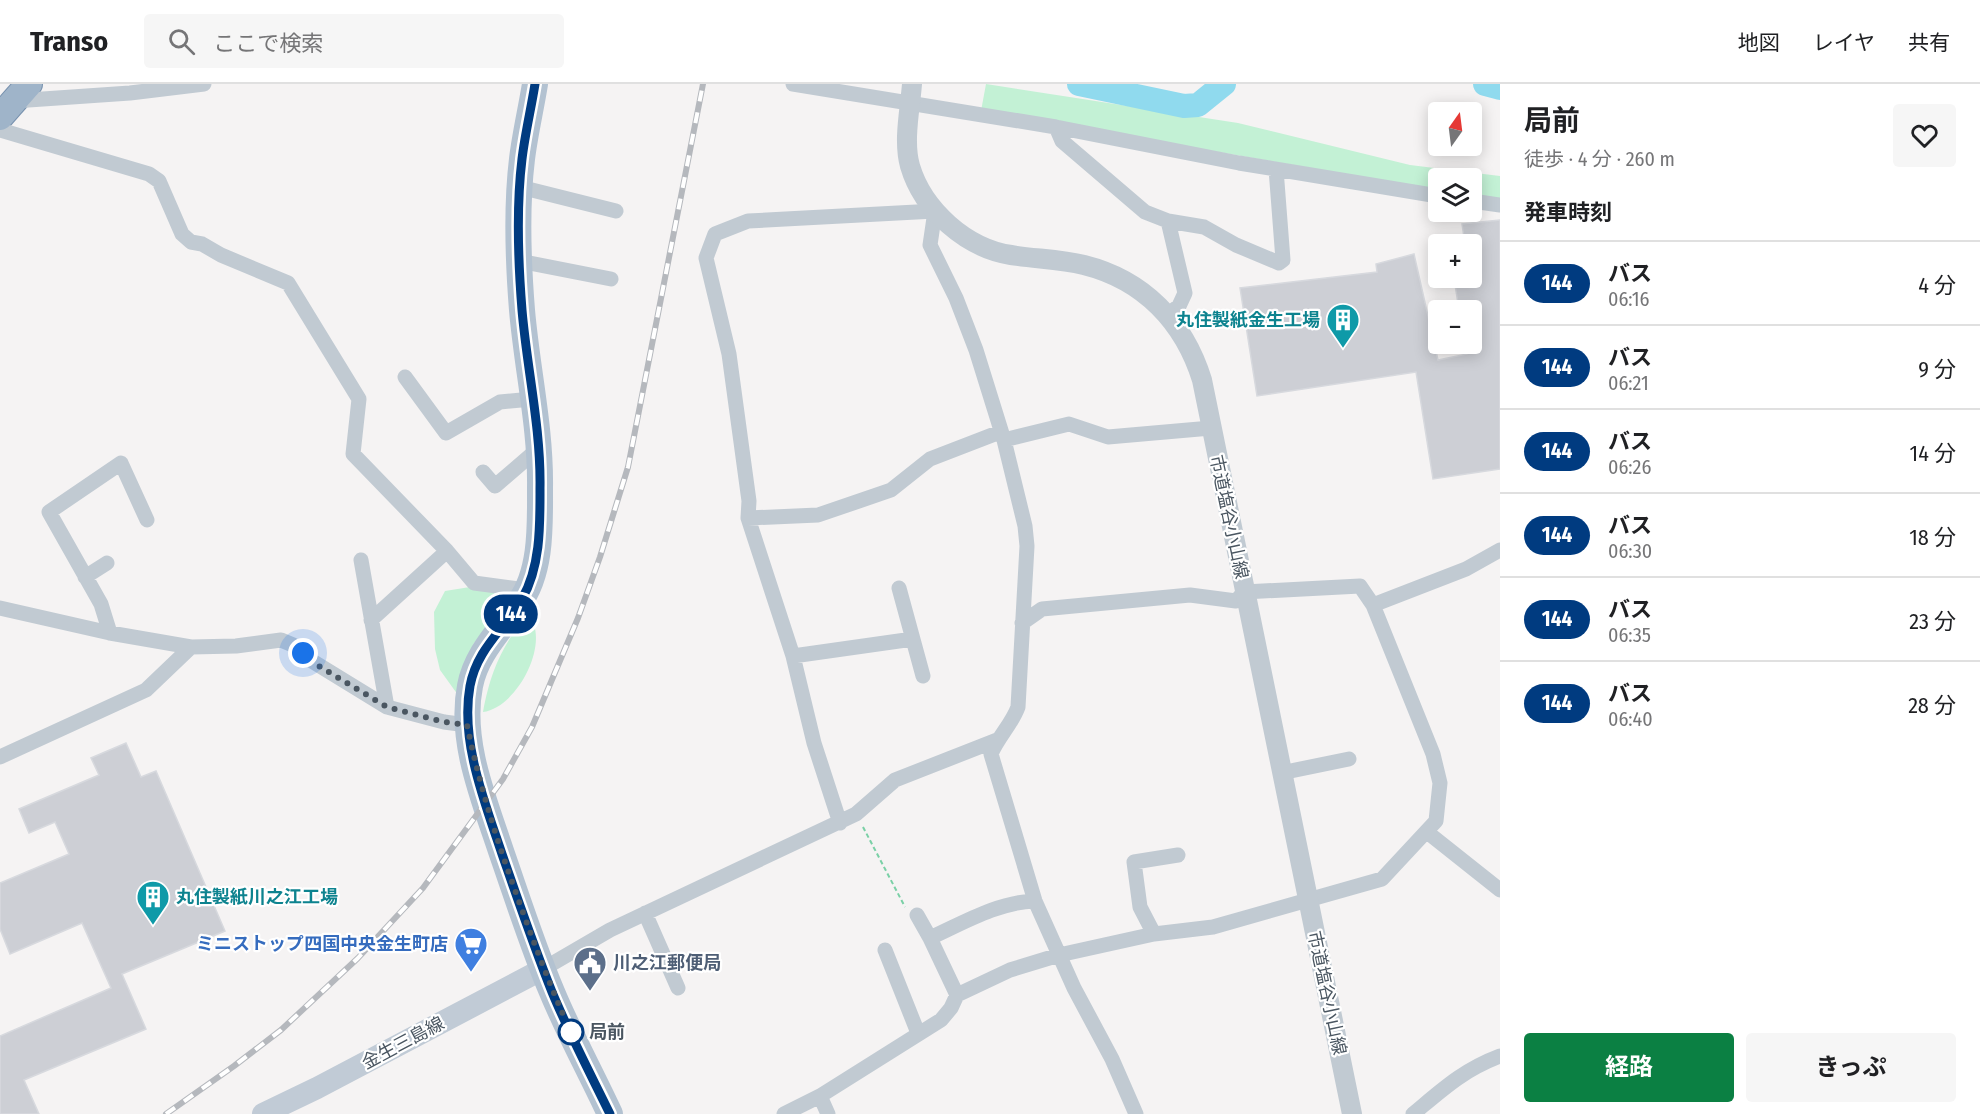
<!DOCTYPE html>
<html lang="ja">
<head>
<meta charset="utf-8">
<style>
  :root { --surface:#fff; --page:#f6f6f6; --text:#202124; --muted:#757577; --line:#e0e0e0; --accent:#0b8043 }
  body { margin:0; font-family:"Fira Sans Condensed","Noto Sans JP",sans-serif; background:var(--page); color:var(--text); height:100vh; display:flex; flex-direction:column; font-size:22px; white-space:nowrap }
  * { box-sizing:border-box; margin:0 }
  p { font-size:20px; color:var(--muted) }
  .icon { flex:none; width:33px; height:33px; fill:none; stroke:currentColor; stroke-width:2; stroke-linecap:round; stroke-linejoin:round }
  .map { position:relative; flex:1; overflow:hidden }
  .panel { display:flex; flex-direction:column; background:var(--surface); width:480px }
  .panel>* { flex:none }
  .badge { padding:0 12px; border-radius:20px; font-size:21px; line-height:39px }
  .needle { width:39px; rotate:14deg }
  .tools { position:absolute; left:1428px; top:18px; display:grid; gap:12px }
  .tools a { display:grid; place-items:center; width:54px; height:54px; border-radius:6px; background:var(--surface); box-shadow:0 3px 15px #0003; font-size:30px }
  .you { position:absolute; width:30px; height:30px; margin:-15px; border:4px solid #fff; border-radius:50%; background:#1a73e8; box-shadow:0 0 0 9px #1a73e833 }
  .map>.badge { position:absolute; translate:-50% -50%; box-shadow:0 0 0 3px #fff }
  h2 { padding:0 24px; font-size:22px; line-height:54px }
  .round { display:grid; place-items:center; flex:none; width:63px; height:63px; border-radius:6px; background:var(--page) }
  .head { display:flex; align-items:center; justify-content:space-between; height:102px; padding:0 24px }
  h1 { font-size:28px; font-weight:700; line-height:45px }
  .action { display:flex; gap:12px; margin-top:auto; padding:12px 24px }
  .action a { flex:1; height:69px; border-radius:6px; background:var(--accent); color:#fff; font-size:24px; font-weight:700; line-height:69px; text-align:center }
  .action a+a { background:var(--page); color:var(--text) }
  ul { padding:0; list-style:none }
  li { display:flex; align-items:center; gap:18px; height:84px; padding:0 24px; border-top:2px solid var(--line) }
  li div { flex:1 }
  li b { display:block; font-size:22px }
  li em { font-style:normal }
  li .badge { min-width:66px; font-weight:700; text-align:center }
  header { display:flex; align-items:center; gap:36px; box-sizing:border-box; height:84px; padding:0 30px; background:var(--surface); border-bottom:2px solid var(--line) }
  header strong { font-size:28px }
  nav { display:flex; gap:33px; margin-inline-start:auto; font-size:21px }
  .search { width:420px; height:54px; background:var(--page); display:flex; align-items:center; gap:15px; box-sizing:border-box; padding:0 21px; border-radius:6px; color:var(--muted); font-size:22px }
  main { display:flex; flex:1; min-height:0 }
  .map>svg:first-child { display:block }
  .green { fill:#c3f1d5 }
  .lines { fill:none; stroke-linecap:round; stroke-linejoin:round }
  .river { stroke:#90daee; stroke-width:24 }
  .building { fill:#cdcfd5; stroke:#d7d9de; stroke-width:1.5 }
  .trunk-casing { stroke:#7690ad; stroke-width:28 }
  .path { stroke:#7ad0a6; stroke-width:2; stroke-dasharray:4.5 3; stroke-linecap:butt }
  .minor { stroke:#c1cad2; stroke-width:15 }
  .tertiary { stroke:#c1cad2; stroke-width:20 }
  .secondary { stroke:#c1cbd6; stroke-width:22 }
  .primary { stroke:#b3c2d1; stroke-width:26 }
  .trunk { stroke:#9fb4c9; stroke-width:26 }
  .rail-casing { stroke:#b5b8bd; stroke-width:6 }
  .rail { stroke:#fff; stroke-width:4; stroke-dasharray:11; stroke-linecap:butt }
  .line-casing { stroke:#fff; stroke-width:14 }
  .line { stroke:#003b80; stroke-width:9 }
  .walk { stroke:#4a5661; stroke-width:6; stroke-dasharray:0 10.8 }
  .stop-dot { fill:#fff; stroke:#003b80; stroke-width:3 }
  .labels { text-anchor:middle; stroke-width:4.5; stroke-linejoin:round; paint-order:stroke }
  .culture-label { font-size:18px; font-weight:bold; fill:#0d838f; stroke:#fff; text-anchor:end }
  .street-label { font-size:18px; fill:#4a5661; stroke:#fff }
  .shop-label { font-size:18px; font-weight:bold; fill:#366cbe; stroke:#fff; text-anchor:end }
  .service-label { font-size:18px; font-weight:bold; fill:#4e5e75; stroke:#fff; text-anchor:start }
  .stop-label { font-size:18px; font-weight:bold; fill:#4a5661; stroke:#fff; text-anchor:start }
</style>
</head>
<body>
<header>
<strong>Transo</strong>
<div class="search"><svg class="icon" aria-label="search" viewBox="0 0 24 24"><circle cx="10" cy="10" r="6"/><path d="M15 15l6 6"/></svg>ここで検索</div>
<nav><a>地図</a><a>レイヤ</a><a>共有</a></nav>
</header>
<main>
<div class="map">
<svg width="1500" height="1030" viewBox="0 0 1500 1030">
  <rect width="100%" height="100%" fill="#f5f3f3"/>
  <path class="green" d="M986,0l252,39 172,42 90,11v28l-28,-7v-19h-34v12l-457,-79z
    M470,503l43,8 -39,48 -12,32 -4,20 -18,-25 -5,-21 -1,-37 11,-21z
    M528,528c2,4 5,8 6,13 10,30 -20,83 -51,87 8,-43 19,-65 45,-100z"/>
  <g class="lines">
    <path class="river" d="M1079,0l105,22 14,-1 26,-21
      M1485,0l15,4"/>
  </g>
  <path class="building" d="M1500,136v249l-67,10 -17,-107 -159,24 -17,-108 137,-16 -1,-8 38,-10 24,106 29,-6 -2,-10h7v-34h-13l-5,-32h18v-34h-7l-3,-20z
    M126,659l15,34 15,-6 69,160 -103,43 24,55 -122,51 15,34h-39v-78l111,-48 -29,-65 -72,31 -10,-25v-46l69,-29 -14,-32 -26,11 -10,-24 80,-34 -8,-17z"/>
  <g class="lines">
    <g class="trunk-casing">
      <path id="trunk" d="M0,33l29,-33"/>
    </g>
    <path class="path" d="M863,743l42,80"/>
    <path class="minor" d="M793,0l263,43 183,36 199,33
      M14,17l116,-8 74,-9
      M1056,43l6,14 83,71 23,9 17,72 -6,13 -12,9
      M0,46l149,44 10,7 23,53 9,8 11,2 19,11 67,28 71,116 -6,55 94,97 27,32 53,7
      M520,103l96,24
      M1472,117l28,4
      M1168,137l36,6 32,18 43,18 4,-3 -7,-91
      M519,177l92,18
      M405,293l41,56 54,-31 32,-3
      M1004,356l65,-16 39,13 103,-9
      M483,388l12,14 43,-37
      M748,434l70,-3 73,-25 39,-31 70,-27
      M361,476l26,147
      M85,493l22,-14
      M899,504l24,88
      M1373,521l93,-36 34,-19
      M0,524l110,25 81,14 45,-1 45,-6 12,5 19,16 75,46 57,15 23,3
      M371,536l76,-69
      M110,549l-9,-29 -52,-92 72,-49 26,57
      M793,572l120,-17
      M0,673l146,-67 45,-43
      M1281,689l68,-14
      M840,739l-26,-80 -21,-87 -45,-138 1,-17 -20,-147 -23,-96 9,-24 33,-13 187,-10 -5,34 26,53 20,52 28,90 21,86 2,20 -9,161c-6,17 -20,30 -27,47l44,147 39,87 38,71 24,55
      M1427,748l73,58
      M645,829l33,75
      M917,831l13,23 27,57
      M1154,850l-14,-27 -6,-45 44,-7
      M930,854c33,-15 68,-36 105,-37
      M885,866l33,83
      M543,885l67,-39 246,-116 39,-34 102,-40
      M820,1012l8,18
      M784,1030l36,-18 121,-76 10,-12 6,-13 53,-25 49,-15 95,-21 59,-7 169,-48 54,-58 4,-38 -7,-29 -60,-149 -13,-19 -116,6 -8,9 -46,-6 -148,14 -20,14
      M1413,1030c30,-25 50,-44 87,-58"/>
    <path class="tertiary" d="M912,0c-2,26 -9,57 -2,82 13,44 56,82 101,89 24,4 49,4 73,10 60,15 100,57 118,115l150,734"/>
    <path class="secondary" d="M263,1030l54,-26 226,-119"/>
    <path class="primary" d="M535,0c-4,25 -10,50 -13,75 -6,49 -4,101 0,151 5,59 19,118 18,178 0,37 2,84 -21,115 -18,27 -43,50 -49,83 -11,56 15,116 32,168 16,46 31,93 50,138 17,41 39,81 58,122"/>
    <use href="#trunk" class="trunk"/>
    <g class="rail-casing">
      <path id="rail" d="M166,1030l68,-48 47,-36 77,-72 65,-70 80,-109 29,-52 46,-109 22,-61 28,-90 75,-383"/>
    </g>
    <use href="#rail" class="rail"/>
  </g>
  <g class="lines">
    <g class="line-casing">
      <path id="line" d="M535,0c-4,25 -10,50 -13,75 -6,49 -4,101 0,151 5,59 19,118 18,178 0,36 1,78 -18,111 -17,30 -45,49 -52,87 -10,55 15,117 32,168 16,46 32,93 50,138 17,41 38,81 58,122"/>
    </g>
    <use href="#line" class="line"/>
    <path class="walk" d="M303,569l9,9 75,45 57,15 23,3c12,58 29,113 49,168 17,48 35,95 56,142l-1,-3"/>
  </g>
  <defs>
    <g id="building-pin" transform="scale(1.725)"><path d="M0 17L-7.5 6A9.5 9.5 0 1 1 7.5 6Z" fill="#0f9aa8" stroke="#fff"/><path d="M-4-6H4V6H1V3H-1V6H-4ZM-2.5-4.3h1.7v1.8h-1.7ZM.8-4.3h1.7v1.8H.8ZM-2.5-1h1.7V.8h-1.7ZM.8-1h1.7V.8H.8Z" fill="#fff"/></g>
    <g id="supermarket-pin" transform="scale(1.725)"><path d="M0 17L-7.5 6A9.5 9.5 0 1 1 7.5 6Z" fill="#3f7fe0" stroke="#fff"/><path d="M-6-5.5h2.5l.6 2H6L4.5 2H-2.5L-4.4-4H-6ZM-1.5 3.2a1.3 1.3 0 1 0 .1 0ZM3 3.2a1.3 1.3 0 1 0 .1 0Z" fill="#fff"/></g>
    <g id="civic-pin" transform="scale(1.725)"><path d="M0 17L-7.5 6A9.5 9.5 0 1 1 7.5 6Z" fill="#5c6f8a" stroke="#fff"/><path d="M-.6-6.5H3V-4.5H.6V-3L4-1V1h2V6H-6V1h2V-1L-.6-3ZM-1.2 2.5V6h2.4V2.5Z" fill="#fff"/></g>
  </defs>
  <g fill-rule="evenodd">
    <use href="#building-pin" x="1343" y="236"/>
    <use href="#building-pin" x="153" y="813"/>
    <use href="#supermarket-pin" x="471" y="860"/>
    <use href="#civic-pin" x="590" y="879"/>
  </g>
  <circle class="stop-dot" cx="571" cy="948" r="12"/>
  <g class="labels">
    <g class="culture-label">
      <text x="1320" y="242">丸住製紙金生工場</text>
      <text x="176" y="819" text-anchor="start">丸住製紙川之江工場</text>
    </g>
    <g class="street-label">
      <text transform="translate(1229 433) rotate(78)" y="6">市道塩谷小山線</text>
      <text transform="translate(1327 909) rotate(78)" y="6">市道塩谷小山線</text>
      <text transform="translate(403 959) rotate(-28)" y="6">金生三島線</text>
    </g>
    <g class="shop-label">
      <text x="448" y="866">ミニストップ四国中央金生町店</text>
    </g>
    <g class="service-label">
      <text x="613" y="885">川之江郵便局</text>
    </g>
    <g class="stop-label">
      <text x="589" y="954">局前</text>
    </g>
  </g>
</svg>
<div class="tools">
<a><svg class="needle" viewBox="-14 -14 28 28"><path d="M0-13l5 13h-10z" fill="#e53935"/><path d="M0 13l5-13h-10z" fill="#757577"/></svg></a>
<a><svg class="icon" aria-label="layers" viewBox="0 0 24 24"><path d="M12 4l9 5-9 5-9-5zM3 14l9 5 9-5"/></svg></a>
<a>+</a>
<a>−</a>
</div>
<div class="you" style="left:303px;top:569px"></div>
<b class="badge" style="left:511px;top:530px;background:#003b80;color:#fff">144</b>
</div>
<section class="panel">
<div class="head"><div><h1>局前</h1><p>徒歩 · 4 分 · 260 m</p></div><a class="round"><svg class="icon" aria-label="heart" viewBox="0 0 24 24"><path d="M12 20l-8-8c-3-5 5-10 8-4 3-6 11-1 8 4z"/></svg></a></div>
<h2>発車時刻</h2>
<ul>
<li><span class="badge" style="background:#003b80;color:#fff">144</span><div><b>バス</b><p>06:16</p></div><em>4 分</em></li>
<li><span class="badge" style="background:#003b80;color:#fff">144</span><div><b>バス</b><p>06:21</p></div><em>9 分</em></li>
<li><span class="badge" style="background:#003b80;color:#fff">144</span><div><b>バス</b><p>06:26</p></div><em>14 分</em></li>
<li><span class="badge" style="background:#003b80;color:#fff">144</span><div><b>バス</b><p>06:30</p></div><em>18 分</em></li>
<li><span class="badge" style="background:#003b80;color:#fff">144</span><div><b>バス</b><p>06:35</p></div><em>23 分</em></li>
<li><span class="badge" style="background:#003b80;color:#fff">144</span><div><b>バス</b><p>06:40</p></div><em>28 分</em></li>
</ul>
<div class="action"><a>経路</a><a>きっぷ</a></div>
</section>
</main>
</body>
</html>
